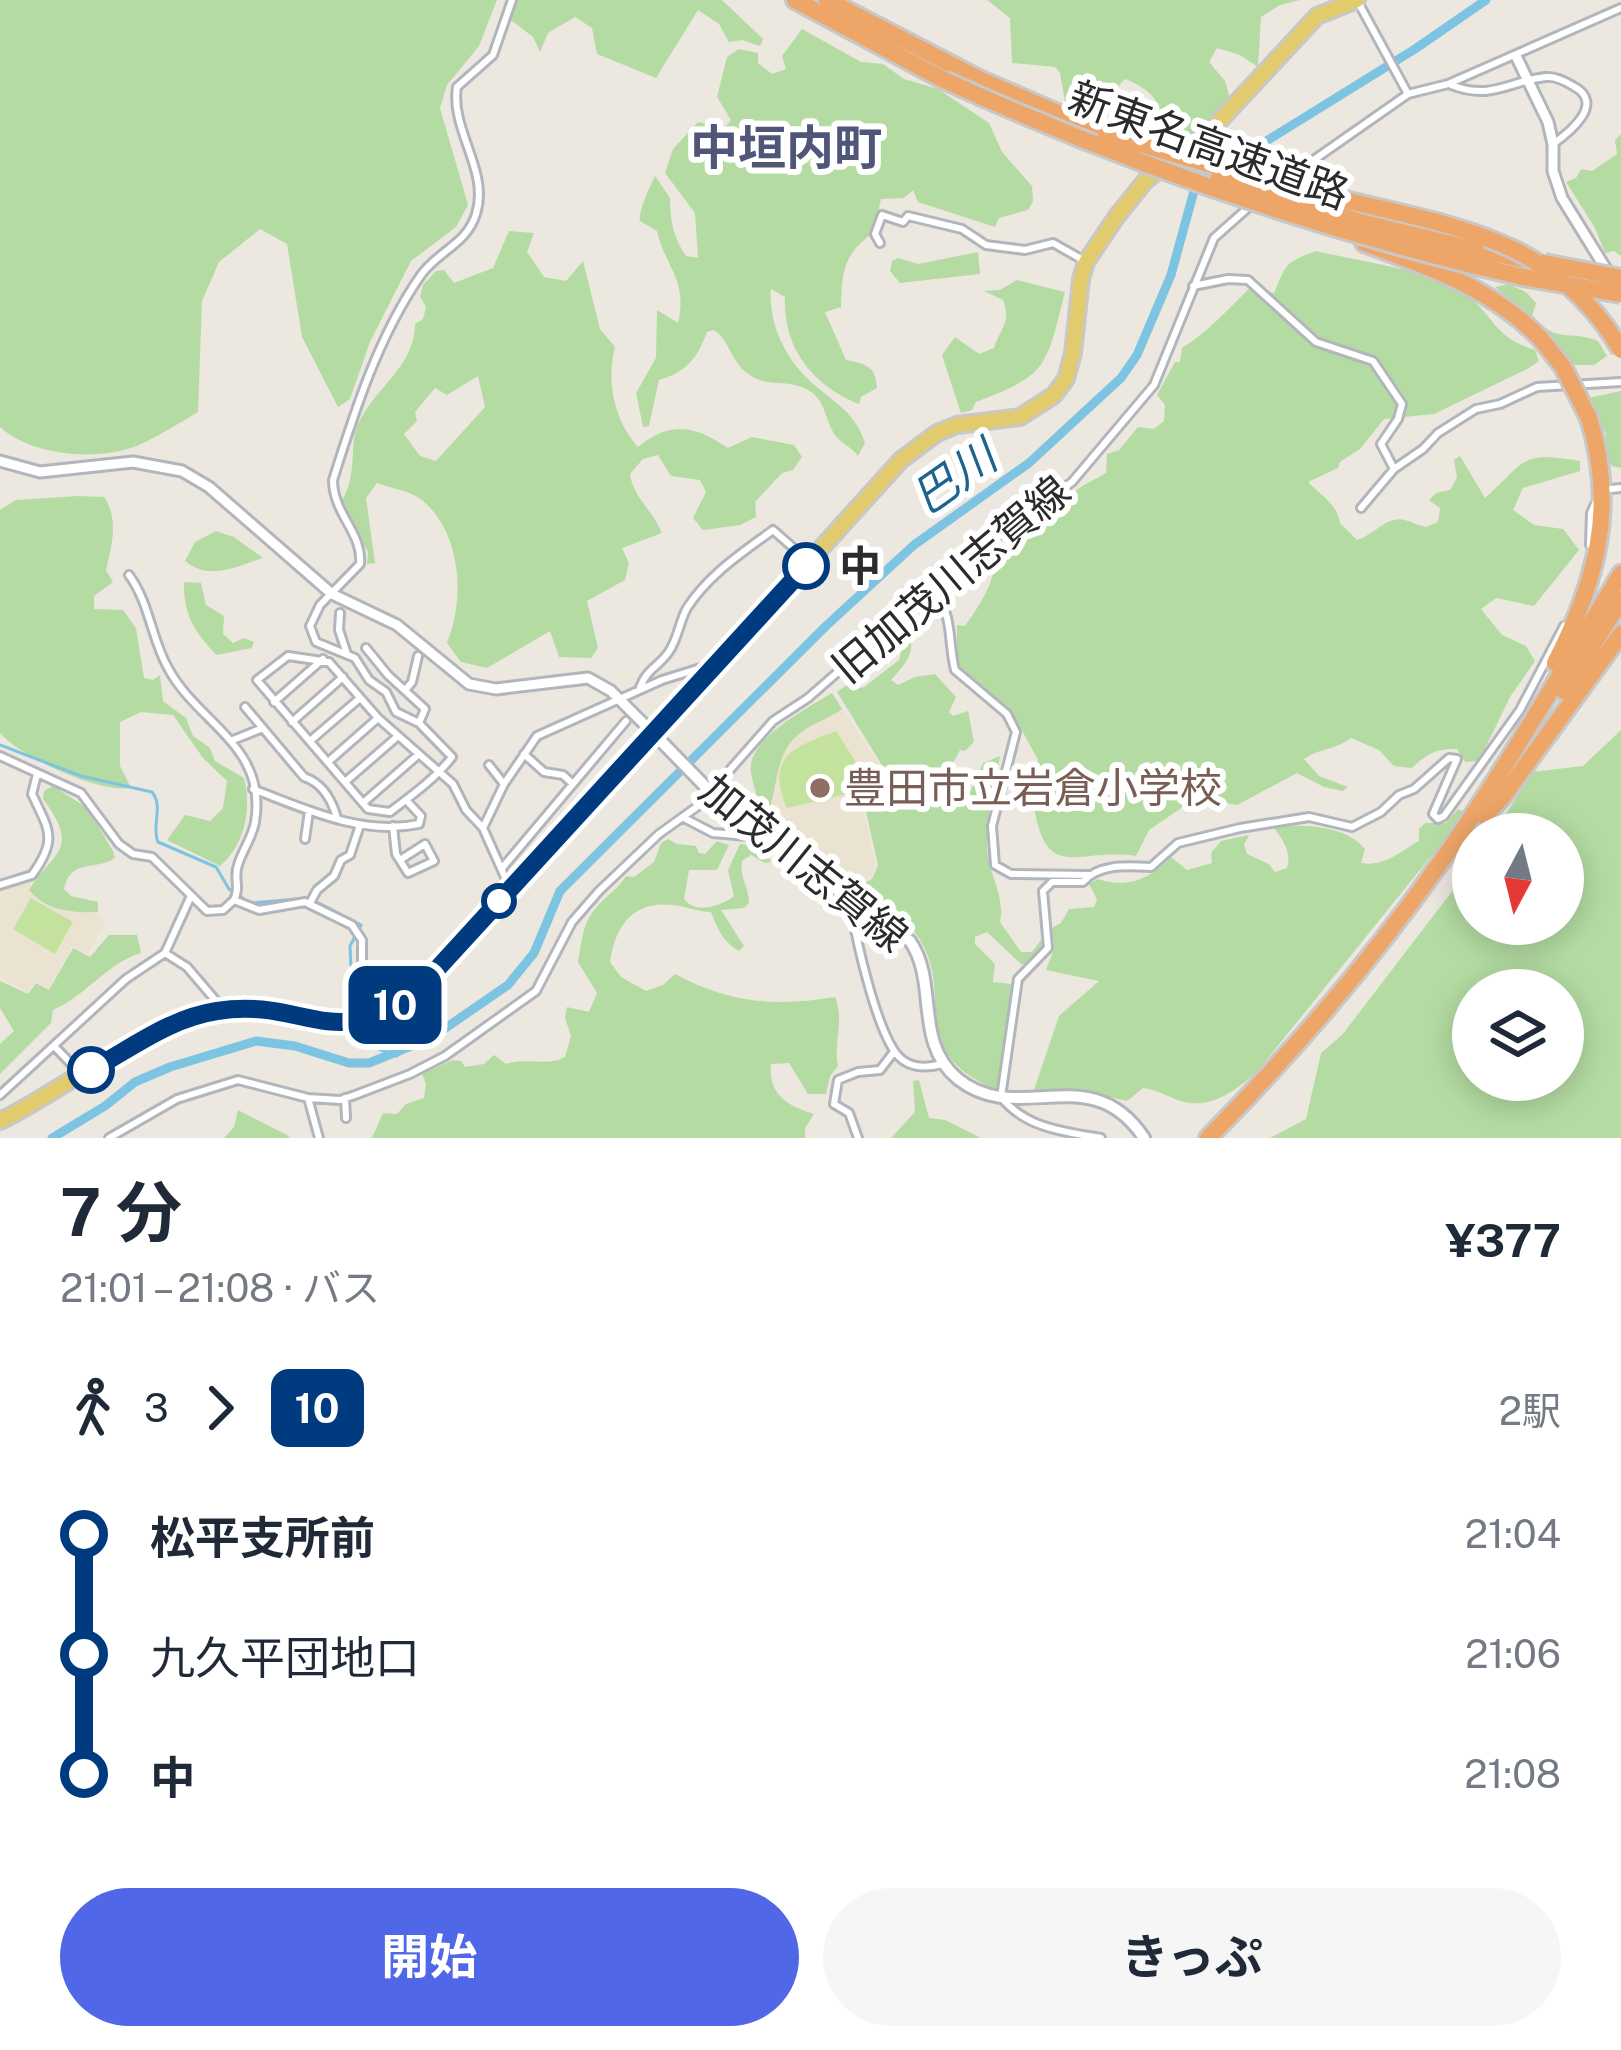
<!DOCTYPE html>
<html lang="ja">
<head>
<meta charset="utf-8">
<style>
  :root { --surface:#fff; --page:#f6f6f7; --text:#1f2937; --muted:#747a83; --accent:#5067e7 }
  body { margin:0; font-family:"Public Sans","Noto Sans JP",sans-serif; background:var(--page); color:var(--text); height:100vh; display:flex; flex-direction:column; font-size:45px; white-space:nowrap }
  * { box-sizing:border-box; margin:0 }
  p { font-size:39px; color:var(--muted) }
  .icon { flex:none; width:66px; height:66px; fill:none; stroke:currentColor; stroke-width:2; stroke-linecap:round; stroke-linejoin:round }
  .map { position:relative; height:1138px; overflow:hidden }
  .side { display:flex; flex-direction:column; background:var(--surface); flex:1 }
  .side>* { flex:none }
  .badge { padding:0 24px; border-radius:18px; font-size:42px; line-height:78px }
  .needle { width:78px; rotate:187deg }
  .tools { position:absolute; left:1452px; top:813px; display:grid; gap:24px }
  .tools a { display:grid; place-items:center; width:132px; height:132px; border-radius:50%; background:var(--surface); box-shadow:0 6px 30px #0003; font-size:60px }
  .map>.badge { position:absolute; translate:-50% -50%; box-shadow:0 0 0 6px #fff }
  .legs { display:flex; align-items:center; gap:18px; height:132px; padding:0 60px; font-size:39px }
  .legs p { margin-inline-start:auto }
  .summary { display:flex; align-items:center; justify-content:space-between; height:204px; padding:0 60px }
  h1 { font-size:66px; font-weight:700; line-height:90px }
  .button { display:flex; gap:24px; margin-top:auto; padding:24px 60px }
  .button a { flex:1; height:138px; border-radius:72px; background:var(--accent); color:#fff; font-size:48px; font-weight:700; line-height:138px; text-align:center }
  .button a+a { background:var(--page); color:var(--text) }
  ul { padding:0 60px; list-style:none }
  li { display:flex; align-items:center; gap:42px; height:120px; font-size:45px }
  li i { display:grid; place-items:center; width:18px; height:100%; margin:0 15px; background:currentColor }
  li i::after { content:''; width:30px; height:30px; margin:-15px; border:9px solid; border-radius:50%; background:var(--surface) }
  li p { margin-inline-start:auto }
  li:first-child i { background:linear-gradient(#0000 50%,currentColor 0) }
  li:last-child i { background:linear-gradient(currentColor 50%,#0000 0) }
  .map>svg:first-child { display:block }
  .education { fill:#ebe3d1 }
  .green { fill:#b4dca2; fill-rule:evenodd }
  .pitch { fill:#c3e29e }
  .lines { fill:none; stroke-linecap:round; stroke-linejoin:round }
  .stream { stroke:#7dc4e2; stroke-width:3 }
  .river { stroke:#7dc4e2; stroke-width:9 }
  .minor-casing { stroke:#b3b5bd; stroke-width:12 }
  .tertiary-casing { stroke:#b3b5bd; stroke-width:15 }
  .secondary-casing { stroke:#b3b5bd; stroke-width:16 }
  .primary-casing { stroke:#c8c8c8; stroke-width:20 }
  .motorway-casing { stroke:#c8c8c8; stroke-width:22 }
  .minor { stroke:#fff; stroke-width:6 }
  .tertiary { stroke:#fff; stroke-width:9 }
  .secondary { stroke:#fff; stroke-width:10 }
  .primary { stroke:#e2cb6d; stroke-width:14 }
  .motorway { stroke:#eea668; stroke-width:16 }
  .motorway-bridge-casing { stroke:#c8c8c8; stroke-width:22; stroke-linecap:butt }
  .motorway-bridge { stroke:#eea668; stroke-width:16 }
  .line-1-casing { stroke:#fff; stroke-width:27 }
  .line-1 { stroke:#003b80; stroke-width:18 }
  .stop-1-dot { fill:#fff; stroke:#003b80; stroke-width:6 }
  .education-dot { fill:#8d6e63; stroke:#fff; stroke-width:4.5 }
  .labels { text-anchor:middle; stroke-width:12; stroke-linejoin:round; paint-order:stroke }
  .street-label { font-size:42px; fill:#2b2b2b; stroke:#fff }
  .stop-label { font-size:42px; font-weight:bold; fill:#2b2b2b; stroke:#fff; text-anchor:start }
  .education-label { font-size:42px; fill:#785e54; stroke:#fff; text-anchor:start }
  .water-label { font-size:45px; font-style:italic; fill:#1c638f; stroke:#fff }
  .quarter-label { font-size:48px; font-weight:bold; fill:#505678; stroke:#fff }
</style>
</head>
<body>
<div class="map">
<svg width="1621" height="1138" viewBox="0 0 1621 1138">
  <rect width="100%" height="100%" fill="#ece7df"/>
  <path class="education" d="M835,698l47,70 1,14 -8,12 -14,9 15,61 -5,13 -13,8 -33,-11 3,-5 -32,-25 -6,7 -14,-8 -16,-63 6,-30z
    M33,880l73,40 -18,34 -16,-8 -23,42 -14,-7 -7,11 -28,-15v-88z"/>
  <path class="green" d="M0,0h497l-18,46 -32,39 -7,23 28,97 -12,22 -45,34 -41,81 -20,57 -12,8 -36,-70 -15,-93 -27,-15 -41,33 -17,39 -4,111c-19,11 -39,24 -59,33 -40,17 -107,11 -139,-18z
    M514,0h208l41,39 -3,7 -18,-6 -13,2 -10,-18 -21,-14 -42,68 -59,-24 -5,-26 -17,-11 -27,16 -8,19 -7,-15 -26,-20z
    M987,0h313l-20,5 -19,12 -3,50 -18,-12 -23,-7 -8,14 16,19 5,17 -19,27 -19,11 -27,-13c-7,-26 -16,-34 -40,-44l-17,18 -2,20 -18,-2 -22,-8 -6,-34 -5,-6 -43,-4 -2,-45z
    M802,29l59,33 22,2 21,15 34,10 51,34 13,29 30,34 1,15 -5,9 -29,8 -4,9 -77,-25 -5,-12 -9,8 -23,1 -7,33c-30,22 -32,37 -33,75l-16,5 21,48c20,4 30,6 31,28l-16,9 -2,7c-47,-19 -76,-56 -74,-107l-14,-8c-3,32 13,67 36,89 23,23 48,32 58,65l-7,13c-7,-10 -22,-15 -26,-26 -9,-19 -8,-35 -31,-43 -21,-8 -34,1 -54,-14 -16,-12 -17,-32 -33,-43l-7,2c-10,27 -21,40 -48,48l-10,46 -6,1 -7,-34 20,-35 1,-48 21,13c10,-43 -12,-54 -21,-92l-17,-10c-2,-9 10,-35 15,-45l15,22c0,22 3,39 16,58l12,2 -3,-45 -30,-40 8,-24 25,-27 26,6 7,-8 -14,-23 10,-40 12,-8 19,4v10l14,11 14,-5 -4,-13z
    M1621,134v122l-7,-5 -9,2 -10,-25 -29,-46 10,-4 5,-9 11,2 25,-17 -2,-14z
    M509,231l25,2 -7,19 17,25 22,4 17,-20 17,68 15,18c-9,34 -1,73 23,100 33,-27 57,-21 90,1l24,-11 42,8 8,12 -9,13 -11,3 -27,29 1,15 -16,8 -37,5 -10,-12 13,-26 -6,-12 -29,-4 -13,-21 -15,4 -13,15c3,23 23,37 32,59l-40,15 7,15 -4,17 -38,21 11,47 -7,10 -32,-1 -9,-26 -63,37 -26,-6 -14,-19c18,-45 15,-109 -25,-143 -11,-9 -32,-12 -45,-17l-11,15 9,65 -8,1 1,-12 -26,-52c16,-25 7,-58 16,-76 17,-37 56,-56 57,-100l8,-5 3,-12 -6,-11 3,-11 13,-14 8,-1 10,13 39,-15zM478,376l7,31 -49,54 -16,-5 -16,-22 13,-13 -2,-9 20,-24 12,7z
    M1316,251c36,9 119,20 147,41 32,23 29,45 72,58l4,11 -10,7 -95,46 -50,5 -24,30 -20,13 -2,6 -30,14c11,12 30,22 32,41l17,17c17,-5 30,-25 48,-20 7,2 14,6 21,7l12,-5 2,-14 -11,-8 7,-7 14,-3 7,-12 -3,-18 6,-4 25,42c42,-37 33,-47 95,-37v10l-57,17 -10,22 21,15 29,4 16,21 -45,56 -38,-8 -15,11 21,26 24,11 9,15 -25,36 -31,64 -14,1 -8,-13c-20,-1 -31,5 -45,19l-18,-2 -15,-16 -28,-12c-15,12 -32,10 -47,21l15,17 29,11 -5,4 -19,-4 -27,-14 -60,32 -41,-7 -47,32 -13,26c-59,-9 -89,28 -102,-49 -2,-17 -4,-32 4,-47l-19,-35 -20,-23 -42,-33v-44l8,1c14,-20 28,-40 30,-65l25,-23 37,-20 10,-20 12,-10 27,-15 1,-19 12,-4 19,-23 16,2 10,-8 1,-16 -8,-10 18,-33h5l2,-14c28,-18 45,-38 68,-60l24,5c13,-30 10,-30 42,-42z
    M978,252l2,22 -80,9 -10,-12 2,-10 6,-3 20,6z
    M1017,280l48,12c-19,74 -16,83 -89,110l-4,8 -11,3 -19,-58 13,-18 24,17 15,-6c6,-20 18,-25 9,-48l-19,-9 16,-1z
    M1508,284l18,8 10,11 -4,13c26,29 36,13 66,25l9,15 -13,9h-24l-51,-57 -24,-21z
    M1621,391v77l-9,-2 -6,-9v-23l-18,-36z
    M78,496l26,1c15,21 8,49 2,73l7,12 -19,14v13l29,1 13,18 8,50 9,2 7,-5 3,26 23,17 7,18 17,12 5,13 29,17c8,31 1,67 -24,88l-53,-26 18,-25 25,6 13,-13 4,-27 -24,-23 -30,-43 -32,-3 -21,10v44l11,22c-33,5 -109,-30 -131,-55v-223l16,-10z
    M216,531l18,6 29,21c-28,9 -54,23 -78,3l10,-19z
    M184,582l17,1 5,22 18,11 -1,18 10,9 11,-5 10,4 -2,6 -35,7c-22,-22 -34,-41 -33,-73z
    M906,633c14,16 -3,34 -15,47l7,5 17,-8 20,-3 21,23 -7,15 4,4 15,-5 6,31 -9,9 -5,-1 -11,21 -1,17 10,9h10l15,-34 17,-7c-5,29 -14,59 -13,89 0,27 19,51 13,77l21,30h11l9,-12 2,4 -13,21 -9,-1 -34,-32 -12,5v7l20,20 -2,18 18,2 2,5 -15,97 -4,3c-92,-42 -37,-89 -75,-151 -7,-10 -22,-27 -32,-35 -16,-12 -37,-6 -59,-25l30,8 14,-7 6,-14 -14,-62 21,-21 -2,-15 -46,-75 13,-9 13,5 36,-28z
    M832,693l10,16c-13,10 -31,14 -43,25 -23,18 -21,48 -29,73l-12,-6c-2,-9 -6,-20 -7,-29 -5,-33 57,-64 81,-79z
    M1621,730v408h-351l36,-19 15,-66 21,-18 131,-171v60h90v-90h-69l38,-62 51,-6zM1473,990h90v90h-90z
    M53,786l34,22 26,43 2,7c-19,13 -45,0 -51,31l7,7 27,6v10c-26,1 -52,-1 -69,-22 25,-40 52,-40 14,-91l1,-8z
    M1458,809l8,4 -211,261c-21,17 -45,36 -74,27 -13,-4 -23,-11 -38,-13l-16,13 -17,-4 -77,-4 26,-77 40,-35 -53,-11 8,-21 -2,-21 9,-5 8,-14 25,-2 3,-8 -8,-15 9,-5c29,10 51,1 73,-22l16,13 25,-7 -1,-10 10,-12 28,-6 -5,10 3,9 22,10 6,8 12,-4c5,-15 -4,-29 -14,-41 29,-3 73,-2 92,22l-4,14c24,4 38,-11 58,-22v-12l6,-6h21z
    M668,839l9,5 19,2 3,7 6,1 12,-13 12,4 -12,25h-28l-5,29c12,16 37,7 50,-3l-6,-26 12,-26c14,1 24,5 31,18l-6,1 -14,-8 -9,6c-3,16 7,26 7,42l-5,5 -23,2 23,36 -5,5c-16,-9 -22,-23 -28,-39 -14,0 -25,-6 -38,-7 -41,-5 -58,22 -63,57l11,15 25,14 17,-6 12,-11c54,29 100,33 160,23 10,24 -2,45 3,69l-8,10 -4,18h-18l-19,-31 -18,1c-3,30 16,42 43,50l-9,14v10h-433l11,-25 14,1 9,-10 18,-6 2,-14 -4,-10 31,-14 8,1 4,6 19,-3 10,-9 12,9c21,-7 42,3 59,-7l6,-21 -6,-18 2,-11 22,5 8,-19 -19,-31c3,-15 4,-36 14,-49 10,-15 25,-22 34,-37l8,1 20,-15 7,-19z
    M109,935h28l4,18c-34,10 -54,42 -88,57l-2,13 -51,51v-30l14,-13 -14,-23v-27l28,13 8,-11 13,7 24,-42 17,9z
    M919,1080l10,38 16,2 36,18h-90l24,-26 -2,-31z
    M238,1110l49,25 3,3h-66l10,-11z"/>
  <path class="pitch" d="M836,731l30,47 -11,14 -68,16c-22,-52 6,-60 49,-77z
    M31,898l42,24 -18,32 -42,-25z"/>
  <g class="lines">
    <path class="stream" d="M0,745l81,31 71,16c12,15 -1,34 6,50l58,25 13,22 21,14 59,-5 52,27 -11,21 2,44 8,20
      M365,1025l11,23 21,8"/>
    <path class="river" d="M1221,169l194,-120 71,-49
      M52,1138l53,-32 30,-24 35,-15 86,-26 39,5 54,17h20l62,-25 77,-53 26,-32 26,-62 266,-265 88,-81 115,-82 92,-85 16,-23 34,-80 23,-84 8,-10"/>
    <g class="minor-casing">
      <path id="minor" d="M1358,2l50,92
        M1451,85c41,16 57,-4 95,-8 9,-1 19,4 27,9 33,17 -3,46 -20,58
        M1285,180l123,-86 40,-10 173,-76
        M880,243l-5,-9 7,-19 21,7 5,-6 54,13 24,16 39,5 28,-7 30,17
        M1193,286l35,-7 20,1 68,62 57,19 29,43 -4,15 -17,25 13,25
        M1611,489l10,-1
        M1361,508l33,-39 29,-20 15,-16 38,-24 24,-5 37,-17 84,-5
        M1590,545l1,-32 6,-13
        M129,575c21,29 22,63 39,93 29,55 100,78 87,154 -2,14 -13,29 -17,43 -5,13 3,22 -4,35
        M931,589c24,25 16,50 24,81l52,44 9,18 -24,94 3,39 16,9 78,1
        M340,613l-1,17 8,24
        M366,648l22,27 37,34 -6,14
        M406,689l6,-7 6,-26
        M639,690c8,-22 17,-21 29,-37 10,-13 11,-31 19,-45 22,-34 55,-55 86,-78l34,30
        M274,702l49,-43
        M245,707l59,70c18,6 28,23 33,41
        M292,722l51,-45
        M233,740l30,-12
        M310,741l50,-43
        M524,754l20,18 19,3 10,9
        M0,756l81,37 38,51 14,10 19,3 55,54 16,-1 11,-10
        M328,762l50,-44
        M489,765l15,19
        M345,782l53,-46
        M253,789c52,20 109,47 166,35l2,-8 -15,-16
        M363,803l56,-49
        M684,818l29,15 46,4
        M393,826l3,28 12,19 26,-12 -9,-17 -25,16
        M483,828l21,-44 33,-48 125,-56 45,-14
        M305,839l4,-28
        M503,867l123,-146
        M0,885l32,-10c27,-37 16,-46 0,-81l5,-20
        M509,886l-26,-58 -17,-18 -13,-26 -75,-66 -49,-56 -41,-6 -31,24 111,129 22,3c21,-16 46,-34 62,-55l-33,-34 -23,-11 -10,-20 -17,-12 -14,-22 -39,-16 -6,-16 10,-21 40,-41c3,-31 -27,-50 -27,-84 22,-70 46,-145 88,-205 17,-24 46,-31 55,-61 14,-43 -26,-84 -19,-127l36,-32 19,-55
        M234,900l25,10 46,-8 47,23 10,15v38l12,33
        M310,903l7,-13 17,-14 7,-16 9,-5 10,-30
        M857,904l-5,9c6,35 23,107 41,136 11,19 31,20 49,15
        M165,953l22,14 35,41
        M165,953l25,-55
        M55,1047l24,25
        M0,1095l126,-116 39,-26
        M308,1098l11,40
        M345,1098l1,20
        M109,1138l68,-39 61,-19 70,18 32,2 15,-5 55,-21 35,-18 91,-65 36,-69 27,-31 60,-57 39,-28 75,-85 35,-23 164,-143 100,-73 82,-97 60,-147 36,-32
        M858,1138l-9,-25 -15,-9 4,-24 20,-8 22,-2 13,-17
        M1101,1138c-36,-6 -76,-10 -100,-41l17,-118 30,-31 -5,-57 9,-9h31c16,-19 46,-16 68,-15l27,-24 62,-15 69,-11 43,10 29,-15 18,-17 15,-6 35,-31 8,1 -24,55 5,5 6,-3 76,-106 44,-84"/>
    </g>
    <g class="tertiary-casing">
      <path id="tertiary" d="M1516,56l32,66 5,22v27l9,27 47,76
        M0,461l40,11 93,-10 49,9 27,16 123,107 65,31 72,59 27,5 92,-11 23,13 43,43"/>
    </g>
    <g class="secondary-casing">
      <path id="secondary" d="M654,734l84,86 172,121c29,42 3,101 48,138 61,49 132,-22 186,59"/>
    </g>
    <g class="primary-casing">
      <path id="primary" d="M0,1121c67,-32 152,-105 224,-112 77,-6 112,40 187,-15l212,-227 278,-307 36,-27 20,-8 63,-8 34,-22 12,-16 7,-26 8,-74 5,-17 31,-46 29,-36 66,-51 105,-113 40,-16"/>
    </g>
    <g class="motorway-casing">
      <path id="motorway" d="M795,0l149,80
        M827,0l152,79 127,55
        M1364,243c65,24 128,45 177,96
        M1476,250l50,10
        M1472,265l51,12
        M1555,663c41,-80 62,-156 34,-245
        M1564,691l57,-91
        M1484,816l20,-21 117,-161
        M1208,1138c86,-87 167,-182 237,-282 64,-91 118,-188 176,-282"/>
    </g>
    <use href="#minor" class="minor"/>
    <use href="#tertiary" class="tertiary"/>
    <use href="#secondary" class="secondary"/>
    <use href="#primary" class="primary"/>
    <use href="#motorway" class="motorway"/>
    <g class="motorway-bridge-casing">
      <path id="motorway-bridge" d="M944,80c171,78 345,140 528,185
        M1106,134c71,21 142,42 214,60 119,31 232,37 301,156
        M1219,178l141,44 116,28
        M1544,263l77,15
        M1523,277l98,17
        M1541,339l22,28 26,51"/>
    </g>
    <use href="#motorway-bridge" class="motorway-bridge"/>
  </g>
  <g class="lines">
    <g class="line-1-casing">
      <path id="line-1" d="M91,1070c41,-22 79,-52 126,-59 91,-15 121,51 210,-31l379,-414"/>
    </g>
    <use href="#line-1" class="line-1"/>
  </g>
  <g class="stop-1-dot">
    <circle cx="806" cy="566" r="21"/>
    <circle cx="499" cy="901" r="15"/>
    <circle cx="91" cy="1070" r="21"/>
  </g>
  <circle class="education-dot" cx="820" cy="788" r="12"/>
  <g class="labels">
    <g class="street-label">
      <text transform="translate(1209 145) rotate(20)" y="15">新東名高速道路</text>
      <text transform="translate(951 579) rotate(-40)" y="15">旧加茂川志賀線</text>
      <text transform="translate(804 863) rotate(39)" y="15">加茂川志賀線</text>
    </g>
    <g class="stop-label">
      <text x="839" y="581">中</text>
    </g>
    <g class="education-label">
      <text x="844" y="803">豊田市立岩倉小学校</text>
    </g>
    <g class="water-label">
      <text transform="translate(954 477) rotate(-35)" y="16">巴川</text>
    </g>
    <g class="quarter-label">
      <text x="786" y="165">中垣内町</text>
    </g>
  </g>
</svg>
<div class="tools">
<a><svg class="needle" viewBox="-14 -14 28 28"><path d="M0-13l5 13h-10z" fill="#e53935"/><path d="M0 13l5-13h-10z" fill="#747a83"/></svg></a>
<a><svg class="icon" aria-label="layers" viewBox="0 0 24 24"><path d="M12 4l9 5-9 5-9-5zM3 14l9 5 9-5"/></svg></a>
</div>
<b class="badge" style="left:395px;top:1005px;background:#003b80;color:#fff">10</b>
</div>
<section class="side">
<div class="summary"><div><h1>7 分</h1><p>21:01 – 21:08 · バス</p></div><b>¥377</b></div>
<div class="legs"><svg class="icon" aria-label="walk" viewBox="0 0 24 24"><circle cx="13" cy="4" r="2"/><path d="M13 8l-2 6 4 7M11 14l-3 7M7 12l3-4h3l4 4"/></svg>3<svg class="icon" aria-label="forward" viewBox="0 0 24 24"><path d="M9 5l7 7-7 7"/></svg><b class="badge" style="background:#003b80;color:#fff">10</b><p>2駅</p></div>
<ul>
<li><i style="color:#003b80"></i><b>松平支所前</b><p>21:04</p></li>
<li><i style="color:#003b80"></i><span>九久平団地口</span><p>21:06</p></li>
<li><i style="color:#003b80"></i><b>中</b><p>21:08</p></li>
</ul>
<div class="button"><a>開始</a><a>きっぷ</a></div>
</section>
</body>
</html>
